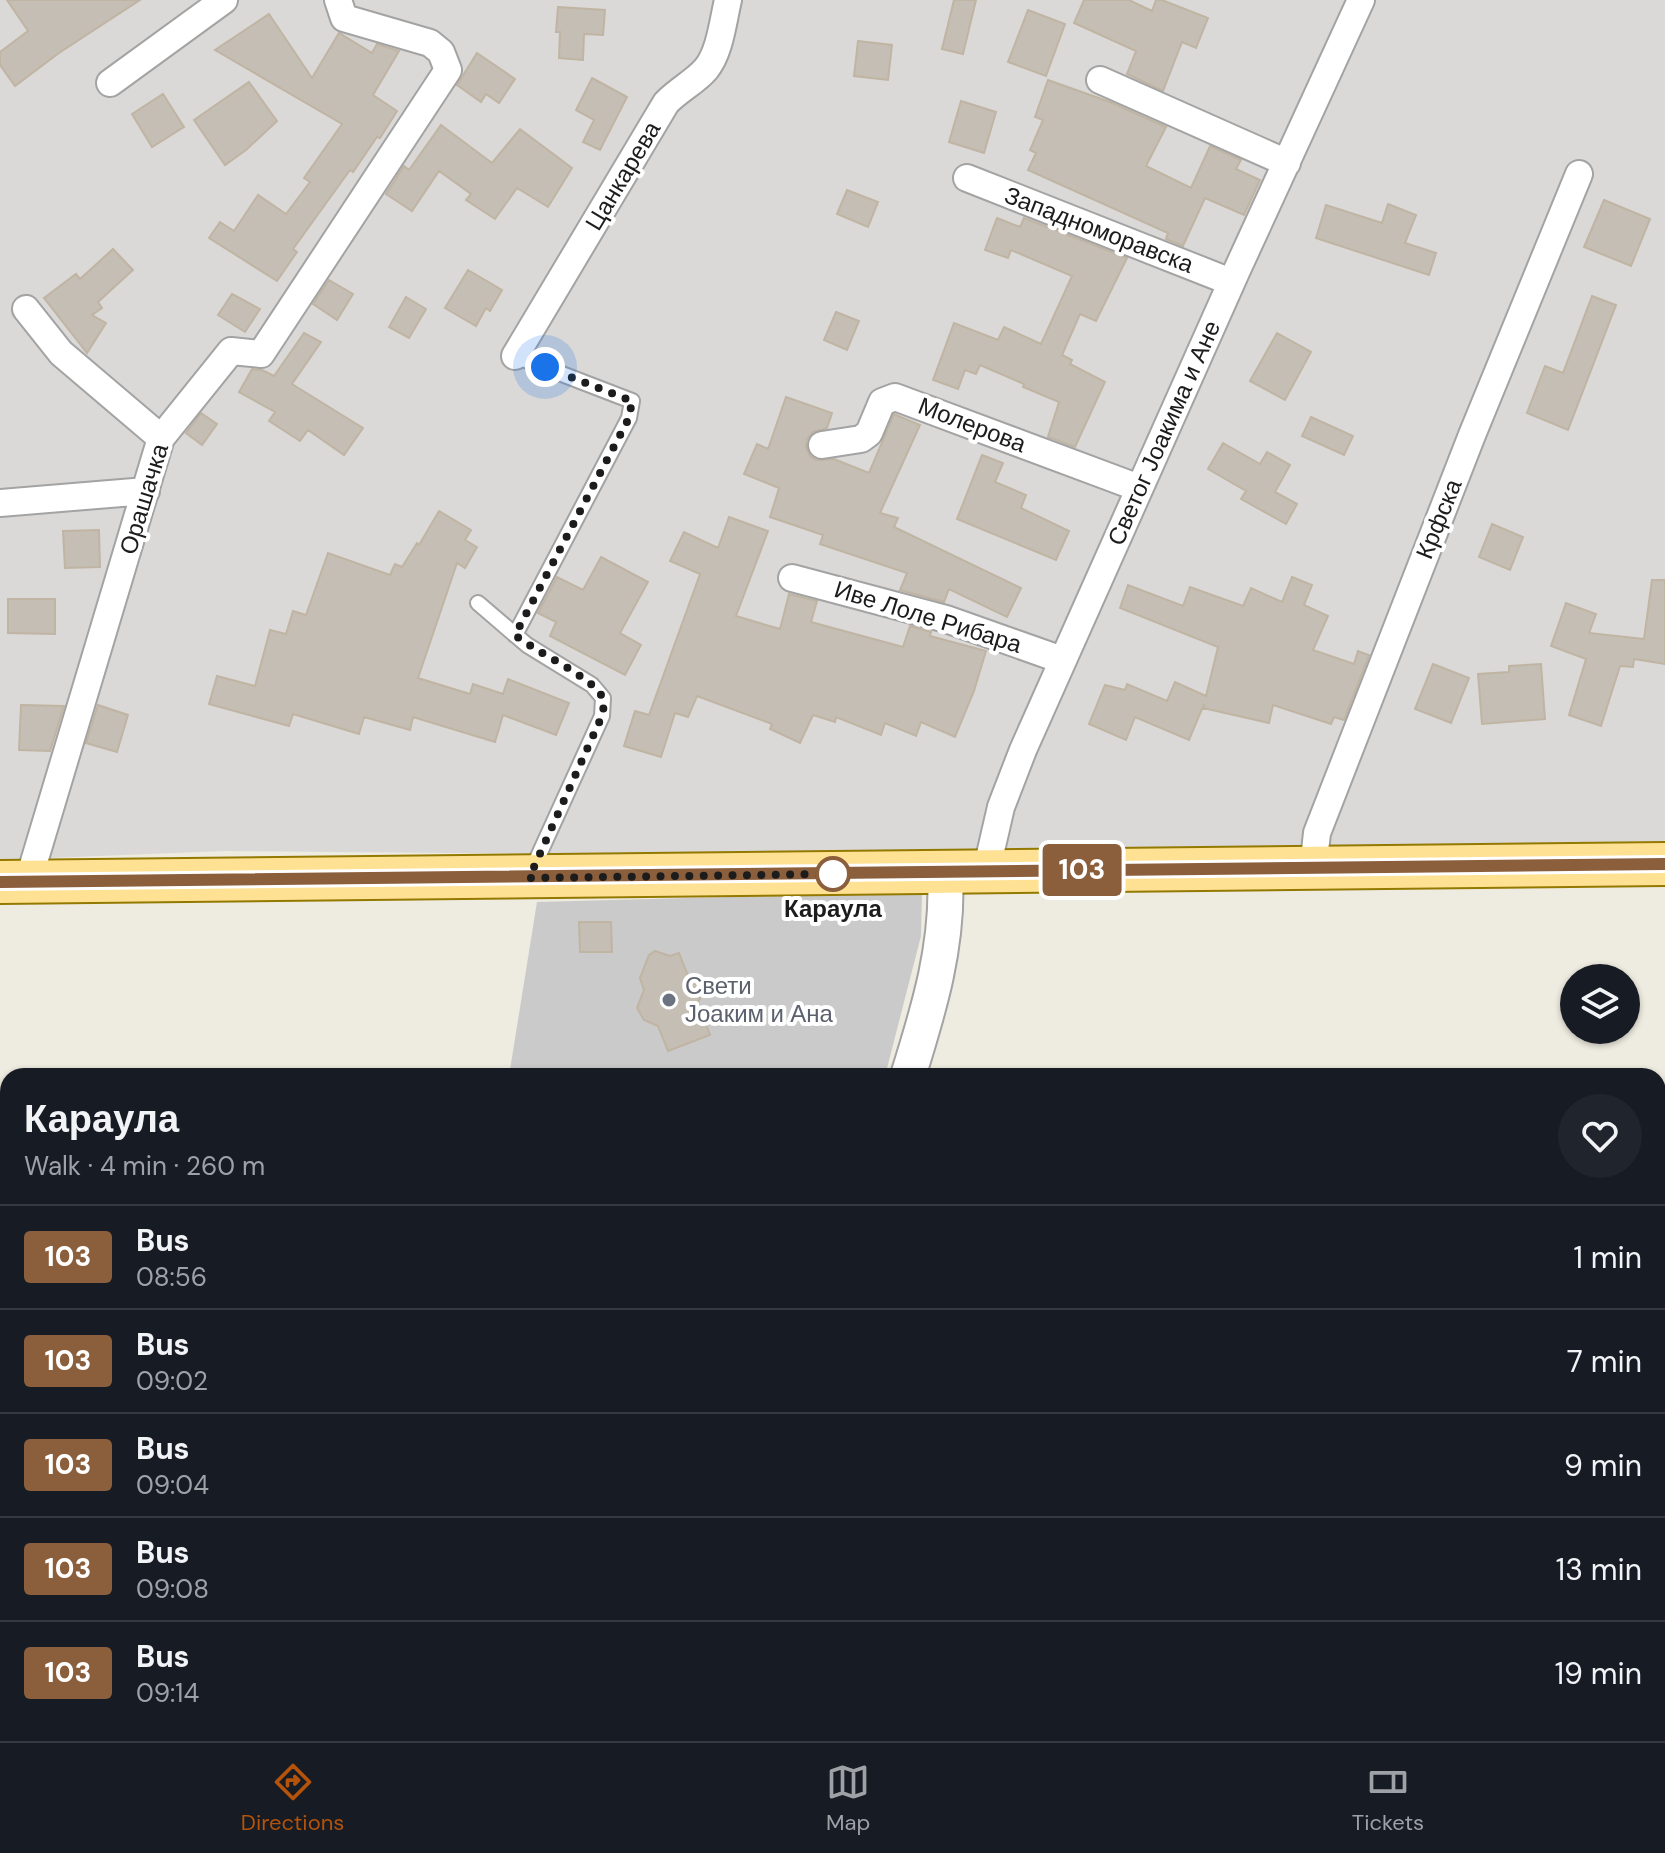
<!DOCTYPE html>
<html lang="en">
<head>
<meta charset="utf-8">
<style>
  :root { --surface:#171b24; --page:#20242c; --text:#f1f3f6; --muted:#9ea1a6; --line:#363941; --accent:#b45309 }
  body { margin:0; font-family:"DM Sans",sans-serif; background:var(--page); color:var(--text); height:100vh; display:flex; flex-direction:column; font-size:30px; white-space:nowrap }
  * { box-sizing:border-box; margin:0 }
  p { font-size:26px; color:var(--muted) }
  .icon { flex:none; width:44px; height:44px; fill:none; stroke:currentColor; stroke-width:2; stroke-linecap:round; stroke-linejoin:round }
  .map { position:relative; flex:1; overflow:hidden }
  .side { position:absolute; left:0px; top:1068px; width:1666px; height:674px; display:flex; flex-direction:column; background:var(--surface); border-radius:24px 24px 0 0; box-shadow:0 2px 6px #0004 }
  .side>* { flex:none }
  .badge { padding:0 16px; border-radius:6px; font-size:28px; line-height:52px }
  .buttons { position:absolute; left:1560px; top:964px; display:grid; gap:16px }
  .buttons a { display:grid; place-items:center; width:80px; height:80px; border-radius:50%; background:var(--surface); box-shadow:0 2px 6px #0004; font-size:40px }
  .you { position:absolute; width:40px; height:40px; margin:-20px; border:6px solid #fff; border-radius:50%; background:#1a73e8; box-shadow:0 0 0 12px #1a73e833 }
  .map>.badge { position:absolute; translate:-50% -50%; box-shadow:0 0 0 4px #fff }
  .round { display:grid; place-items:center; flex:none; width:84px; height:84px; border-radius:42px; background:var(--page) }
  .summary { display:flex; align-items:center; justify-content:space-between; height:136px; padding:0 24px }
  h1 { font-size:38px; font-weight:700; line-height:60px }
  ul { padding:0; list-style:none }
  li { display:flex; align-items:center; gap:24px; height:104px; padding:0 24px; border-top:2px solid var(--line) }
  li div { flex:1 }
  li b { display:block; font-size:30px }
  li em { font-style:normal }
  li .badge { min-width:88px; font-weight:700; text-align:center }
  .dock { display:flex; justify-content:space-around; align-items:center; height:112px; border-top:2px solid var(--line); background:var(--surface); font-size:22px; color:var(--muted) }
  .dock a { display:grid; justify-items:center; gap:4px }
  .dock .current { color:var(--accent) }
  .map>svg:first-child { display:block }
  .residential { fill:#dad9d8 }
  .religious { fill:#cacaca }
  .building { fill:#c5beb4; stroke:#c0b4a2; stroke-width:2 }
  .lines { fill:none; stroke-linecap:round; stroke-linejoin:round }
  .service-casing { stroke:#a3a3a3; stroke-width:18 }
  .minor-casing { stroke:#a3a3a3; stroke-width:30 }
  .tertiary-casing { stroke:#a3a3a3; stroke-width:38 }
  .primary-casing { stroke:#937900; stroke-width:46 }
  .service { stroke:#fff; stroke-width:14 }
  .minor { stroke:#fff; stroke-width:26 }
  .tertiary { stroke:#fff; stroke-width:34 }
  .primary { stroke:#ffe194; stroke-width:42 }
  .line-casing { stroke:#fff; stroke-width:18 }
  .line { stroke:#8b5e3c; stroke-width:12 }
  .walk { stroke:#1c1c1c; stroke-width:8; stroke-dasharray:0 14.4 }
  .stop-dot { fill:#fff; stroke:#8b5e3c; stroke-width:4 }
  .worship-dot { fill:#6b7280; stroke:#fff; stroke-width:3 }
  .labels { text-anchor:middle; stroke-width:8; stroke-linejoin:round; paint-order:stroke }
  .street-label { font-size:24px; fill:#1c1c1c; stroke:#fff }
  .stop-label { font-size:24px; font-weight:bold; fill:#1c1c1c; stroke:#fff }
  .worship-label { font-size:24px; fill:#5b616d; stroke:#fff; text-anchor:start }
</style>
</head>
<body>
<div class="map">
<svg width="1665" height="1741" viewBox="0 0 1665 1741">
  <rect width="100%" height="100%" fill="#eeebe0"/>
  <path class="residential" d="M0,0h1665v841l-733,16 -708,-6 -224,9z"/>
  <path class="religious" d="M922,892l-1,44 -36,140h-376l28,-174z"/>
  <path class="building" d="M7,0h133l-81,53 -44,33 -15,-21v-13l28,-21z
    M954,0h22l-13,54 -21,-5z
    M1084,0h45l23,11 4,-11h6l46,18 -12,30 -14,-6 -19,49 -36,-17 9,-23 -62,-28z
    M558,7l47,3 -2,25 -19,-1 -1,26 -24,-2 1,-26h-4z
    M1028,10l37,14 -19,52 -38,-14z
    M269,14l43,64 27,-45 33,20 5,-9 22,7 -26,44 24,16 -17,27 -3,-1 -24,35 -3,-2 -57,79 4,3 -20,29 -68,-43 11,-16 14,9 24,-36 28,19 24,-32 -6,-4 38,-54 -127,-74z
    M858,41l34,4 -4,35 -34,-4z
    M477,53l38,26 -16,24 -13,-9 -5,8 -24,-17z
    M592,78l35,19 -27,53 -17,-8 11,-22 -18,-10z
    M1048,80l62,22 56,25 -20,39 45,22 19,-42 31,14 -5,9 24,11 -16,35 -39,-17 -22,48 -17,-7 2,-6 -140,-63 8,-17 -6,-3 13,-30 -8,-3z
    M249,82l28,39 -31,29 -21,15 -31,-45z
    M163,94l21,33 -32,20 -20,-33z
    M961,101l35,11 -12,41 -35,-11z
    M441,125l51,38 28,-34 52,39 -24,39 -31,-19 -22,31 -29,-19 5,-6 -32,-23 -27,40 -26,-17 18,-28 5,4z
    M847,190l31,12 -10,25 -31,-13z
    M1604,200l46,19 -19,47 -47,-19z
    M1388,204l28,11 -11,28 31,10 -7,22 -113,-37 10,-33 56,18z
    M997,218l23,9 4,-9 103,40 -31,63 -16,-7 -18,41 10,5 -2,4 35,18 -30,65 -27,-10 11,-35 -36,-15 1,-3 -44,-19 -4,9 -11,-4 -7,19 -25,-9 21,-57 44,17 6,-13 37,17 31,-68 -61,-26 -3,8 -23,-8z
    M113,249l20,21 -35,32 4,6 -10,7 14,8 -19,30 -43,-55 32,-24 4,5z
    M468,270l34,20 -12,21 -4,-3 -10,18 -31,-18z
    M329,280l24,14 -16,26 -24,-16z
    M232,294l28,15 -15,23 -27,-17z
    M1592,296l24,9 -48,125 -41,-17 18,-47 18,7z
    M406,297l20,12 -17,29 -20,-11z
    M836,312l23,9 -12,29 -23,-10z
    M304,333l17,9 -29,42 71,44 -19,27 -36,-25 -8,11 -31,-20 6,-9 -36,-20 13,-23 10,1 12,6z
    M1277,333l34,19 -26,48 -35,-19z
    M786,397l46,16 -5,15 -14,4 -6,7 -1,8 4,9 7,4 17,-1 35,14 25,-59 26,11 -40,88 18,5 -4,9 127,61 -14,29 -58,-28 -5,13 -44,-12 7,-17 -87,-29 3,-9 -53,-18 9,-29 -35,-14 13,-30 11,5z
    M201,413l16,11 -15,21 -16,-12z
    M1311,417l42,19 -9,19 -42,-19z
    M1223,443l37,21 7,-12 23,13 -15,27 22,12 -11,20 -45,-25 5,-8 -38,-22z
    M982,455l21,8 -8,19 31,13 -5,13 48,23 -13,29 -99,-41z
    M439,511l32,19 -6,10 12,7 -12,21 -8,-5 -39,115 52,16 3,-10 30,10 5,-15 61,24 -13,32 -53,-20 -8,27 -82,-25 -3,13 -46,-13 -5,17 -66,-20 -4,12 -80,-22 8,-28 38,10 15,-56 16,4 7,-23 13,4 22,-62 62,22 5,-11 7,3 15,-24 2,2z
    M729,517l39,14 -32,85 44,13 9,-35 28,7 -6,21 92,25 7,-21 21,6 -1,4 56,15 -12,40 -19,46 -34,-15 -5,14 -31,-13 -4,12 -45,-18 -1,5 -22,-7 -13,28 -30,-14 2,-5 -75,-28 -9,21 -13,-4 -14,44 -37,-11 11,-35 14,4 51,-141 -30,-13 14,-29 34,16z
    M1492,524l31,13 -13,33 -31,-13z
    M99,530l1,37 -35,1 -2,-37z
    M601,557l47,25 -28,51 21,12 -16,30 -75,-39 6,-14 -18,-9 19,-36 26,13z
    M1292,577l20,8 -8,20 24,11 -15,34 41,14 4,-13 11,4 -25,65 -10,-3 -3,7 -58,-19 -4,18 -66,-15 1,-4 -15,36 -54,-23 -9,23 -37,-16 16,-39 20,5 2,-6 40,17 8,-19 31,14 12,-49 -98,-39 8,-23 55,21 7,-19 53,19 8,-18 31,14z
    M1652,580h13v84l-31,-5 -1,8 -13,-1 -19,60 -32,-11 17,-56 -35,-13 15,-43 30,11 -7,19 55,6z
    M8,599h47v35l-47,-1z
    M1433,664l36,14 -18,45 -36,-14z
    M1541,664l4,55 -63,5 -4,-50 31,-2v-6z
    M21,705l43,1 -14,45 -31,-1z
    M98,705l30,10 -11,37 -31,-9z
    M579,922h32l1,30h-32z
    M655,951l15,5 9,-3 10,25 12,10 1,7 -4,7 12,33 -42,16 -10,-25 -14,-6 -7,-12 7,-18 -4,-12 9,-23z"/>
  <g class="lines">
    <g class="service-casing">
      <path id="service" d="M478,603l49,42 65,40 11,13 -1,18 -70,154
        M515,635l114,-217 3,-17 -117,-45"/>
    </g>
    <g class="minor-casing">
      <path id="minor" d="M1100,80l187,83
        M110,83l114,-83
        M967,178l264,104
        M26,309l35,44 100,85
        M515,356l151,-253c12,-13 29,-21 40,-34 14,-17 17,-48 22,-69
        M822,445l39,-6 8,-6 13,-31 13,-5 244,91
        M0,503l146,-12
        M792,578l154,41 116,41
        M1313,869l4,-36 155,-398 107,-261
        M986,872l15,-65 22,-57 214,-480 124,-270
        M28,882l133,-444 70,-87 30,3 187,-284 -7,-18 -11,-9 -86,-25 -6,-18"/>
    </g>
    <g class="tertiary-casing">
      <path id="tertiary" d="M908,1076c21,-67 41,-132 37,-203
        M709,1741l2,-7"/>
    </g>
    <g class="primary-casing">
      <path id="primary" d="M0,882l1665,-18"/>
    </g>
    <use href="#service" class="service"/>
    <use href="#minor" class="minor"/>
    <use href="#tertiary" class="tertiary"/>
    <use href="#primary" class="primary"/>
  </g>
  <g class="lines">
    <g class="line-casing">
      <path id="line" d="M0,882l1665,-18"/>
    </g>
    <use href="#line" class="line"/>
    <path class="walk" d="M545,367l87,34 -3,17 -114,217c20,16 71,40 84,57 6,7 5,15 3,24l-73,162 304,-4"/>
  </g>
  <circle class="stop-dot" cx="833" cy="874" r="16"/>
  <circle class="worship-dot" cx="669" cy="1000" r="8"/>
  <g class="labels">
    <g class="street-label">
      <text transform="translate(623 176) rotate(-59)" y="8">Цанкарева</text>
      <text transform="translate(1099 230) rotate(21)" y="8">Западноморавска</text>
      <text transform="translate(972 425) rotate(21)" y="8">Молерова</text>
      <text transform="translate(1164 433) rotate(-66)" y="8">Светог Јоакима и Ане</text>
      <text transform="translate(144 499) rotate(-73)" y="8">Орашачка</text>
      <text transform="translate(1439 519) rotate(-68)" y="8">Крфска</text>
      <text transform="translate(928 617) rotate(17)" y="8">Иве Лоле Рибара</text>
    </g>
    <g class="stop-label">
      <text x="833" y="917">Караула</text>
    </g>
    <g class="worship-label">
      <text x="685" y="994">Свети<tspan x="685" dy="28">Јоаким и Ана</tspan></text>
    </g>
  </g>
</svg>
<div class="buttons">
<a><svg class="icon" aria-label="layers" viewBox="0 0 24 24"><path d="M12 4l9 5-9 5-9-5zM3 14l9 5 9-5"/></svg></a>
</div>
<div class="you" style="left:545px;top:367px"></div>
<b class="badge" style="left:1082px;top:870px;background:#8b5e3c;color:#fff">103</b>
<section class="side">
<div class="summary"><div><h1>Караула</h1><p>Walk · 4 min · 260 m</p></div><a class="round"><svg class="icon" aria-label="heart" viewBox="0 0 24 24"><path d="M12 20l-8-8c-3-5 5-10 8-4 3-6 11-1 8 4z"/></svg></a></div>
<ul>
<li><span class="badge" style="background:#8b5e3c;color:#fff">103</span><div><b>Bus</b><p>08:56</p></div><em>1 min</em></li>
<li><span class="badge" style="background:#8b5e3c;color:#fff">103</span><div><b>Bus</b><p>09:02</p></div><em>7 min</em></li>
<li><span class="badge" style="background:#8b5e3c;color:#fff">103</span><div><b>Bus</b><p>09:04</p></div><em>9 min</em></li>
<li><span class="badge" style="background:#8b5e3c;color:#fff">103</span><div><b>Bus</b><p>09:08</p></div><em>13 min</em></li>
<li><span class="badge" style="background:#8b5e3c;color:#fff">103</span><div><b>Bus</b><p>09:14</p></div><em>19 min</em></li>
</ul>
</section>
</div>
<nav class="dock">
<a class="current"><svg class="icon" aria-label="directions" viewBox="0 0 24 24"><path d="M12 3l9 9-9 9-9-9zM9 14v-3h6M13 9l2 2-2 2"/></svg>Directions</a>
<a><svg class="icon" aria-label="map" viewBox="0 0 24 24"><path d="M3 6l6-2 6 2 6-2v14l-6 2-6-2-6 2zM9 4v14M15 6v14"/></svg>Map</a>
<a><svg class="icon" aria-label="tickets" viewBox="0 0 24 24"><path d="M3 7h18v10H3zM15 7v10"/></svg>Tickets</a>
</nav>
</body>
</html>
